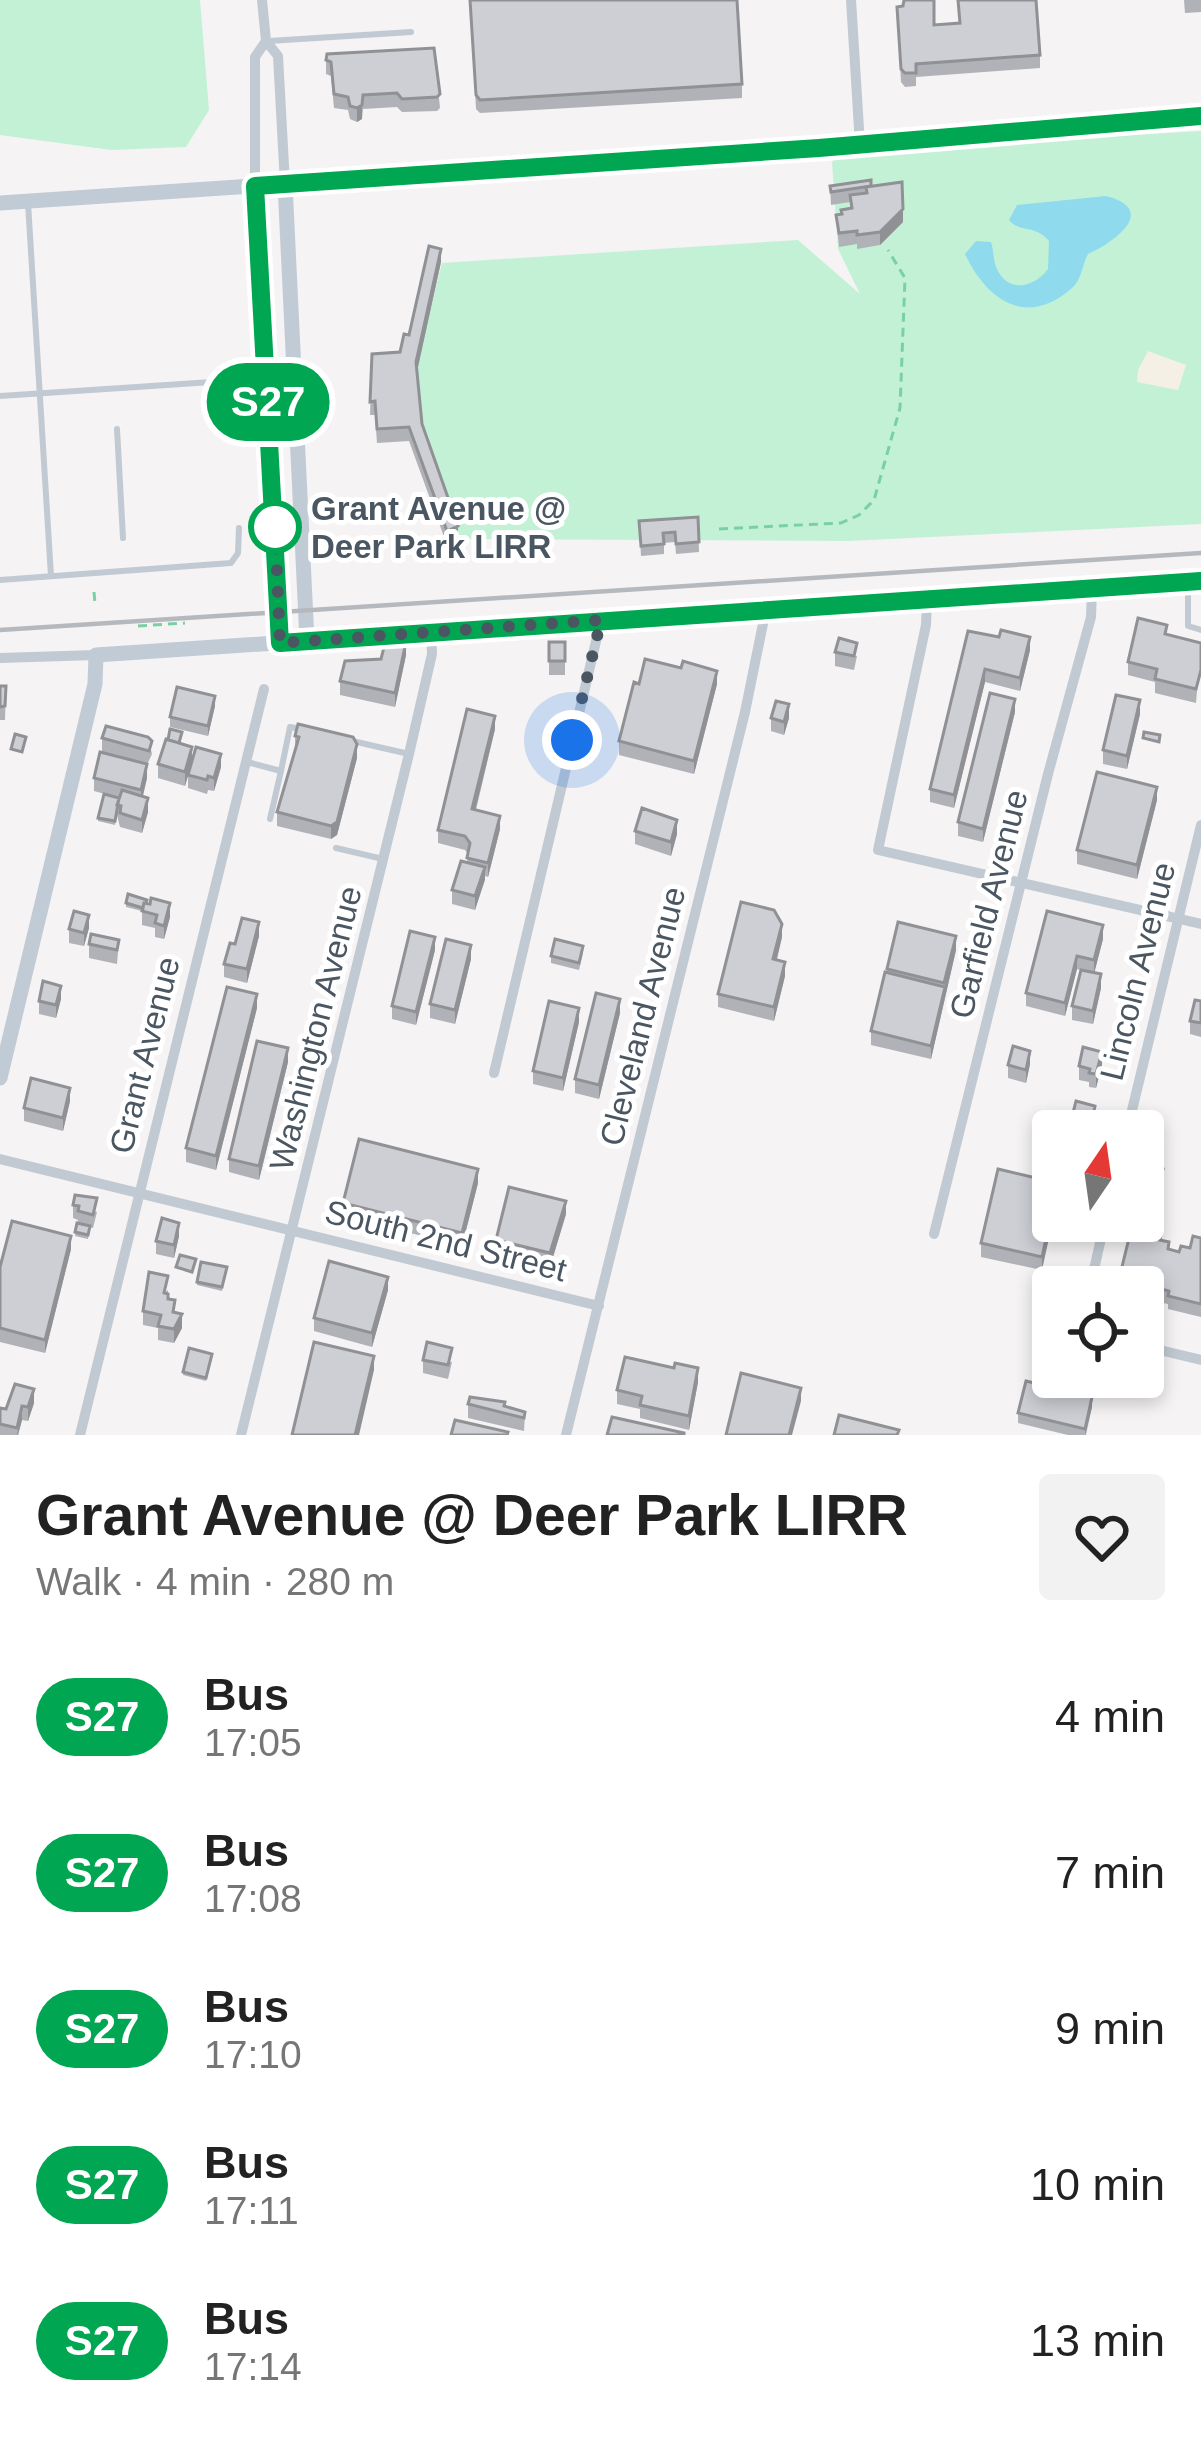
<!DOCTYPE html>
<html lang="en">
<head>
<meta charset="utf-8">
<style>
  :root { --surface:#fff; --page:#f2f2f2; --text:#222; --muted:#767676 }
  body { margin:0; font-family:Arial,sans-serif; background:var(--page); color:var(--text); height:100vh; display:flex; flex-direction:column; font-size:45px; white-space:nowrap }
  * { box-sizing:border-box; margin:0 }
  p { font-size:39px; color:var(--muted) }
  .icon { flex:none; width:66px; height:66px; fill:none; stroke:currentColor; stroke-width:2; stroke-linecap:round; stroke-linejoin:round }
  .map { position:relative; height:1435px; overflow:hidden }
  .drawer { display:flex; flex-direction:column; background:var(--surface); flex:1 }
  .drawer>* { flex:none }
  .badge { padding:0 24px; border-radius:39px; font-size:42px; line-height:78px }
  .needle { width:78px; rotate:13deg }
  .controls { position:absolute; left:1032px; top:1110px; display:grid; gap:24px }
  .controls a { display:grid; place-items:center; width:132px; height:132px; border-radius:12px; background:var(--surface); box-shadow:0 6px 18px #0003; font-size:60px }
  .you { position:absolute; width:60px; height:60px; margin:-30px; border:9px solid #fff; border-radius:50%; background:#1a73e8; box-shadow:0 0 0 18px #1a73e833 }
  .map>.badge { position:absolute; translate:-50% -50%; box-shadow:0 0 0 6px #fff }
  .round { display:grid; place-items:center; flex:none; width:126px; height:126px; border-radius:12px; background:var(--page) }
  .summary { display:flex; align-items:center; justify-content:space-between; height:204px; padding:0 36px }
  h1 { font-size:57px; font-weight:700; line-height:90px }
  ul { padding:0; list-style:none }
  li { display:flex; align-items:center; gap:36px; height:156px; padding:0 36px }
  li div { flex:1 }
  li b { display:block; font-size:45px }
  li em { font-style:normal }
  li .badge { min-width:132px; font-weight:700; text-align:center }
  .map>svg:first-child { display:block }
  .green { fill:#c3f1d5 }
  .sand { fill:#f5f0e5 }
  .water { fill:#90daee }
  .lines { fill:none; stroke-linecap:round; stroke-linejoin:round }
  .path { stroke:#7ad0a6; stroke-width:3; stroke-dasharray:9 6; stroke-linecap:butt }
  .lane { stroke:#c1cad2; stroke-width:6 }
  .street { stroke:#c1cad2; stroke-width:10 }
  .secondary { stroke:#c1cbd6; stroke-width:15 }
  .rail { stroke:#b5b8bd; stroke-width:4.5 }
  .wall { fill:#b0b2b7 }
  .shaded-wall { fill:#909195 }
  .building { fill:#cdcfd5; stroke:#909195; stroke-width:3 }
  .line-casing { stroke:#fff; stroke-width:27 }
  .line { stroke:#00a651; stroke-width:18 }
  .walk { stroke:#4a5661; stroke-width:12; stroke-dasharray:0 21.6 }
  .stop-dot { fill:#fff; stroke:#00a651; stroke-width:6 }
  .labels { text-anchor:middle; stroke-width:10; stroke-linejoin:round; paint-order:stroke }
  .stop-label { font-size:33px; font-weight:bold; fill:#4a5661; stroke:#fff; text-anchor:start }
  .street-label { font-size:33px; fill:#4a5661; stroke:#fff }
</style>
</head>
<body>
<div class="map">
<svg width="1201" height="1435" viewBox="0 0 1201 1435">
  <rect width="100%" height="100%" fill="#f5f3f3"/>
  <path class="green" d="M0,0h200l9,110 -23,37 -75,3 -111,-15z
    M1201,131v393l-352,17 -389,-2 -41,-109 -4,-57 27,-110 356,-23 62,54 -22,-45 -6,-87 8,-10z"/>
  <path class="sand" d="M1148,351l38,14 -8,25 -41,-8 1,-12z"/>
  <path class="water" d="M1106,196c54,14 7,47 -18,58 -6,11 -6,25 -16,34 -46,41 -86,11 -107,-34l11,-13 15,1c3,9 2,21 7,29 12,23 38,15 50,-2l1,-28c-14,-17 -30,-8 -40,-21l8,-15z"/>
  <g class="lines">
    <path class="path" d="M719,529l122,-6 18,-8 15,-15 26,-92 5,-130 -17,-28
      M94,592l1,12
      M138,626l47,-3"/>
    <path class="lane" d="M269,41l142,-9
      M28,203l23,373
      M0,396l227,-15
      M117,429l6,109
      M0,580l231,-17 7,-10 1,-25
      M1188,585v41l13,4
      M348,740l61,14
      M247,762l34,9 9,-44 12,2
      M270,819l11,-48
      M336,848l47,11"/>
    <path class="street" d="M262,0l4,41 12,15 7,128
      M851,0l9,145
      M255,186v-129l11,-16
      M927,598l-1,27 -48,225 323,74
      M0,658l96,-3
      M494,1073l107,-453
      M1127,1131l74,-306
      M0,1159l599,147
      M934,1234l114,-460 43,-157 1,-29
      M1090,1287l15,-66
      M1143,1346l58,14
      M80,1435l184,-746
      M241,1435l168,-681 23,-100 -1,-22
      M566,1435l179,-723 21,-103"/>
    <path class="secondary" d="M285,184l22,457
      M255,186l25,457
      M0,203l860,-58 341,-29
      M0,1078l95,-394 1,-29 1105,-74"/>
    <path class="rail" d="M0,630l1201,-77"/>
  </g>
  <path class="wall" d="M470,0l272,84v14l-262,15 -4,-4z
    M958,0l82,55v13l-124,9v9l-11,1 -4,-5 -4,-75 37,18 25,-2z
    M1184,0h17v12l-16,1z
    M434,48l6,60 -3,3 -35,1 -5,-5 -34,2 -1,10 -5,3 -7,-3 -2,-9 -14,-2 -3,-32 -5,-2v-14z
    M830,186h41l32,36 -23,23 -23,4v-5l-18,3 -3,-32 6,-1 8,-6v-6l-19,3z
    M441,262l-24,109 5,53 36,116 -11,5 -38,-104 -32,2 -2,-28h-5l2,-61 28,-2 9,-17z
    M698,517l1,35 -23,2 -1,-12 -11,1v11l-23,2 -2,-35z
    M968,631l62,19 -10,41 -35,-9 -31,126 -24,-6v-13z
    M1167,634l34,9 -5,60 -41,-10v-11l-27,-7v-13z
    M549,642h16v33h-16z
    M835,652l22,4 -3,14 -19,-4z
    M406,655l-11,52 -55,-12v-14l41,-22z
    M639,684h78l-23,90 -75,-19v-14z
    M0,686h6l-1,34h-5z
    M215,706l-7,30 -38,-9v-10z
    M1015,712l-32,130 -25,-6v-14z
    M1140,714l-13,55 -24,-5v-14z
    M771,718h18l-5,17 -13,-4z
    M495,729l-19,81 24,19 -12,48 -3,-1 -10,34 -23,-6v-14l15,-28 1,-8 -3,-4 -27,-7v-13z
    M295,736l62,22 -20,77 -6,4 -54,-13v-14l18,-63z
    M148,737l4,17 -5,11v13l-4,18 5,16 -6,21 -22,-6 -3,-12 -2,10 -17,-4v-3l21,-20 -25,-7v-13l8,-26v-14z
    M180,743l12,15 29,9 -7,24 -6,-1 -1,4 -19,-6v-12l-3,10 -27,-8v-14z
    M1157,800l-20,79 -60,-15v-14z
    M635,831l42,3 -6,22 -36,-12z
    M126,903h20l24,14 -6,22 -9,-2v-9l-13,-3v-14l-16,-4z
    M89,928l-5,18 -15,-3v-14z
    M259,936l-12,47 -23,-6v-13l11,-20z
    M782,937l-5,23 8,16 -11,45 -56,-14v-13z
    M1103,939l-9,34 7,15 -8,36 -21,-4v-14l8,-36 -3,-1 -12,47 -39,-10v-13z
    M119,940l-2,24 -28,-6v-14z
    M435,950l-19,75 -24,-6v-13z
    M956,950l-25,109 -60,-14v-14l16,-62z
    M583,953l-4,17 -28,-7v-7z
    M471,959l-16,65 -25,-6v-14z
    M61,999l-5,19 -17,-4v-13z
    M1201,1001v36l-11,-3v-13z
    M257,1008l-41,162 -30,-8v-14z
    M620,1013l-21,86 -24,-6v-14z
    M579,1022l-16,69 -30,-7v-13z
    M288,1062l-29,118 -30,-8v-13z
    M1030,1064l-4,19 -18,-5v-13z
    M1102,1065l-6,23 -7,-1v-5l-10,-2v-14z
    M70,1101l-7,30 -39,-10v-13z
    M1076,1101l19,18 -2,11 -7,-2v3h-14v-14z
    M1053,1150v31l-8,-2v-14z
    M1143,1178l20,5 -5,24 -15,-4z
    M1053,1182l-11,88 -61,-13v-14z
    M478,1183l-16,63 -119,-30v-13z
    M73,1205l24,7 -4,16 -4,-1 -1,12 -13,-3 3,-16 -5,-2z
    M566,1214l-16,53 -54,-14v-13z
    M179,1236l-5,22 -18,-4v-13z
    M1201,1238v79l-33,-8v-5l-10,-2 -1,4 -14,-3v-16h-25v-4l44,-42 7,9 10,2 11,-4z
    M71,1249l-26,104 -45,-11v-75z
    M227,1267l-5,24 -25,-6v-3z
    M168,1290v9l14,29 -8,15 -16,-3v-12l-15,-3v-14z
    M388,1290l-16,57 -58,-16v-13z
    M212,1358l-6,23 -23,-6v-3z
    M423,1360l29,2 -4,17 -25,-6z
    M698,1382l-9,48 -49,-12v-9l-23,-5v-14z
    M34,1403l-6,18 -6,-1 -4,15h-18v-27l6,1z
    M468,1404l37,3 20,5 -1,19 -56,-13z
    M1092,1407l-6,28h-18l-50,-12v-10z"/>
  <path class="shaded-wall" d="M362,105v14l-5,3v-14z
    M903,209v13l-23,23v-13z
    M441,249v13l-25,114v-14z
    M458,526v14l-11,5v-14z
    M1030,637v13l-10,41v-13z
    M406,642v13l-11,52v-14z
    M985,669v13l-31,126v-13z
    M717,671v13l-23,90v-13z
    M215,696v10l-7,30v-10z
    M1015,699v13l-32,130v-13z
    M1140,700v14l-13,55v-13z
    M789,704v14l-5,17v-13z
    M495,716v13l-23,94v-14z
    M357,744v14l-20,77 -6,4v-13z
    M192,747v14l-7,25v-14z
    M221,754v13l-7,24v-13z
    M147,764v14l-6,25v-13z
    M1157,787v13l-20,79v-14z
    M148,798v14l-6,21v-13z
    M500,816v13l-12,48v-14z
    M677,820v14l-6,22v-14z
    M485,867v13l-10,30v-14z
    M170,903v14l-6,22v-13z
    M89,915v13l-5,18v-13z
    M259,922v14l-12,47v-14z
    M782,924v13l-9,36v-14z
    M1103,925v14l-9,35v-14z
    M956,936v14l-25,109v-13z
    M435,937v13l-19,75v-13z
    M471,945v14l-16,65v-14z
    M1077,956v13l-12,47v-13z
    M785,962v14l-11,45v-14z
    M1101,974v14l-8,36v-13z
    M61,986v13l-5,19v-13z
    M257,994v14l-41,162v-14z
    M620,999v14l-21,86v-14z
    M579,1008v14l-16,69v-13z
    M288,1048v14l-29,118v-14z
    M1030,1051v13l-4,19v-13z
    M1102,1052v13l-6,23v-14z
    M70,1088v13l-7,30v-13z
    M478,1169v14l-16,63v-13z
    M1163,1169v14l-5,24v-14z
    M566,1201v13l-16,53v-14z
    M1053,1206v14l-11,50v-13z
    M179,1223v13l-5,22v-13z
    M71,1236v13l-26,104v-13z
    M388,1277v13l-16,57v-14z
    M182,1314v14l-8,15v-14z
    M374,1356v14l-15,65h-4z
    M698,1368v14l-9,48v-14z
    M801,1388v13l-9,34h-3z
    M34,1389v14l-6,18v-14z
    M1092,1397v10l-7,28v-6z
    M22,1406v14l-4,15h-1z"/>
  <path class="building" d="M470,0h267l5,84 -262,16 -4,-5z
    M904,0h30v25l26,-2 -2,-23h78l4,55 -124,9v9h-11l-4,-4 -4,-62 6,-1z
    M434,48l6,46 -3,3 -35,2 -5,-6 -34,2 -1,10 -5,3 -7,-2 -2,-9 -14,-3 -3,-32 -5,-2 1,-6z
    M871,180v6l-40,6 -1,-6z
    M902,182l1,27 -23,23 -23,3v-4l-18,2 -3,-18 6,-1 -1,-4 11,-2 -2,-13 17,-2 -1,-6z
    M429,246l12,3 -25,113 6,62 36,102 -11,5 -38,-104 -32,2 -2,-28 -5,1 2,-48 28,-2 4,-18 5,1z
    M698,517l1,25 -23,2 -1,-12 -12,1 1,11 -23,2 -2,-25z
    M1138,618l29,7 -2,9 36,9v27l-5,19 -41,-10 2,-10 -29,-7z
    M1001,630l29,7 -10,41 -35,-9 -31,126 -24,-6 38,-158 31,6z
    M839,638l18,5 -3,13 -19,-4z
    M406,642l-11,51 -55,-12 5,-20 36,-2 4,-16z
    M549,642h16v19h-16z
    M645,659l36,9 2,-7 34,10 -23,90 -75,-20 15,-59 5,2z
    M0,686h6l-1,20 -5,1z
    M177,687l38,9 -7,30 -38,-9z
    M990,693l25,6 -32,130 -25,-7z
    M1116,695l24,5 -13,56 -24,-6z
    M776,701l13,3 -5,18 -13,-4z
    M467,709l28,7 -23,93 28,7 -12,47 -21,-5 3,-15 -5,-7 -27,-6z
    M298,724l55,13 4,7 -20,78 -6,4 -54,-14 22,-75 -4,-1z
    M106,726l42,11 4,4 -3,10 -47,-13z
    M170,729l12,3 -3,11 -11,-3z
    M1144,732l16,3 -1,7 -16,-4z
    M15,734l11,3 -4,15 -11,-3z
    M166,739l26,8 -7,25 -27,-8z
    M196,747l25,7 -7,24 -6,-2 -1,4 -19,-5z
    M100,752l47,12 -6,26 -47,-12z
    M1097,772l60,15 -20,78 -60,-15z
    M122,790l26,8 -6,22 -22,-7 1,-7 -4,-1z
    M104,794l15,4 -4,23 -17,-3z
    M642,808l35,12 -6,22 -36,-11z
    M461,861l24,6 -10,29 -23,-6z
    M128,894l19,6 -1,3h-2l-1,5 -17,-5z
    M151,898l19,5 -6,23 -9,-3 2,-8 -15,-4 2,-8 6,1z
    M741,902l33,8 8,14 -9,35 12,3 -11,45 -56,-13z
    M74,911l15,4 -5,18 -15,-4z
    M1047,911l56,14 -9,35 -17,-4 -12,47 -39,-10z
    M242,918l17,4 -12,47 -23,-5 6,-21 5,1z
    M898,922l58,14 -12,47 -57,-14z
    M410,931l25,6 -19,75 -24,-6z
    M91,934l28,6 -2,10 -28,-6z
    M446,939l25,6 -16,65 -25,-6z
    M555,939l28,7 -4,17 -28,-7z
    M1081,970l20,4 -8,37 -21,-5z
    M885,972l60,15 -14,59 -60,-15z
    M43,981l18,5 -5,19 -17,-4z
    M227,987l30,7 -41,162 -30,-8z
    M596,993l24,6 -21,86 -24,-6z
    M1195,1000l6,1v22l-11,-2z
    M549,1001l30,7 -16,70 -30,-7z
    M257,1041l31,7 -29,118 -30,-7z
    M1013,1046l17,5 -4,19 -18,-5z
    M1083,1047l19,5 -6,22 -7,-1 1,-4 -11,-3z
    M31,1078l39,10 -7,30 -39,-10z
    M1076,1101l19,5 -2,10 -7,-1 -1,5 -13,-3z
    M359,1139l119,30 -16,64 -119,-30z
    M1050,1149l3,1v18l-8,-3z
    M1146,1165l17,4 -5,24 -15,-3z
    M998,1169l55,13v24l-11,51 -61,-14z
    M509,1187l57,14 -16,52 -54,-13z
    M75,1195l22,3 -4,17 -15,-4 1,-5 -6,-1z
    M162,1218l17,5 -5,22 -18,-4z
    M12,1221l59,15 -26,104 -45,-12v-61z
    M1133,1222l29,7 -2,11 9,2 -1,7 11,3 2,-6 9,2 3,-12 8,2v66l-33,-8 1,-5 -11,-3 -1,4 -14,-3v-2l-25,-4z
    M77,1223l13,3 -2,9 -13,-3z
    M180,1255l16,4 -4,13 -16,-5z
    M329,1261l59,16 -16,56 -58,-15z
    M201,1262l26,5 -5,20 -25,-5z
    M149,1272l19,4 -4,17 4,1v5l7,1 -2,12 9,2 -8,15 -16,-3 3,-11 -18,-4z
    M314,1342l60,14 -19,79h-63z
    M427,1342l25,6 -4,17 -25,-5z
    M189,1348l23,6 -6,24 -23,-6z
    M625,1357l49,11 1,-5 23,5 -9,48 -49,-11 2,-9 -25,-6z
    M741,1373l60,15 -12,47h-63z
    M1026,1381l66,16 -7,32 -67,-16z
    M15,1384l19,5 -6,18 -6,-1 -5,22 -17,-4v-16l6,1z
    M470,1397l35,5 -1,4 21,6 -1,6 -56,-14z
    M839,1415l60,15 -2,5h-63z
    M612,1417l72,16v2h-77z
    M455,1420l53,12 -1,3h-56z"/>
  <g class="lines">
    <g class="line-casing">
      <path id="line" d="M1201,116l-382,32 -564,38 25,457 921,-62"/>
    </g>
    <use href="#line" class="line"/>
    <path class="walk" d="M275,527l5,116 321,-23 -29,120"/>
  </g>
  <circle class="stop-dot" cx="275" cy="527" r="24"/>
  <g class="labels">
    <g class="stop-label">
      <text x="311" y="520">Grant Avenue @<tspan x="311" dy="38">Deer Park LIRR</tspan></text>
    </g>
    <g class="street-label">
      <text transform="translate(988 904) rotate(-76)" y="12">Garfield Avenue</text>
      <text transform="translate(1137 971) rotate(-76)" y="12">Lincoln Avenue</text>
      <text transform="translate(642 1016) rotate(-76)" y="12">Cleveland Avenue</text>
      <text transform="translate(315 1028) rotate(-76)" y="12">Washington Avenue</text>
      <text transform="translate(144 1055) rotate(-76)" y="12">Grant Avenue</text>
      <text transform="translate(446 1240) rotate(14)" y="12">South 2nd Street</text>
    </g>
  </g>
</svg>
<div class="controls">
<a><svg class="needle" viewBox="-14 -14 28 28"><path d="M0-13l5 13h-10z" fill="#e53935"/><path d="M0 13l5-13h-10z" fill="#767676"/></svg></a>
<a><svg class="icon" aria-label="locate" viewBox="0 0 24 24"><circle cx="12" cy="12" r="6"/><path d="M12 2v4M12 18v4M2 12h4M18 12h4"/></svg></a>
</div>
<div class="you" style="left:572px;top:740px"></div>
<b class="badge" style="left:268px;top:402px;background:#00a651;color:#fff">S27</b>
</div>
<section class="drawer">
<div class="summary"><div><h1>Grant Avenue @ Deer Park LIRR</h1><p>Walk · 4 min · 280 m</p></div><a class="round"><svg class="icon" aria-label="heart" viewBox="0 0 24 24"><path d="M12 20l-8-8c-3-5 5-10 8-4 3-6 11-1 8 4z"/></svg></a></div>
<ul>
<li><span class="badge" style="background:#00a651;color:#fff">S27</span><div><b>Bus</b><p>17:05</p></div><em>4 min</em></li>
<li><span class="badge" style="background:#00a651;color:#fff">S27</span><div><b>Bus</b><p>17:08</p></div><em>7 min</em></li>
<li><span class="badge" style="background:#00a651;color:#fff">S27</span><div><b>Bus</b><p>17:10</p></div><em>9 min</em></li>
<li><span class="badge" style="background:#00a651;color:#fff">S27</span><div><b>Bus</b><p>17:11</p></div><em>10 min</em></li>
<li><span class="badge" style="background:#00a651;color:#fff">S27</span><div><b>Bus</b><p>17:14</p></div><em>13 min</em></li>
</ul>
</section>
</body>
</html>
